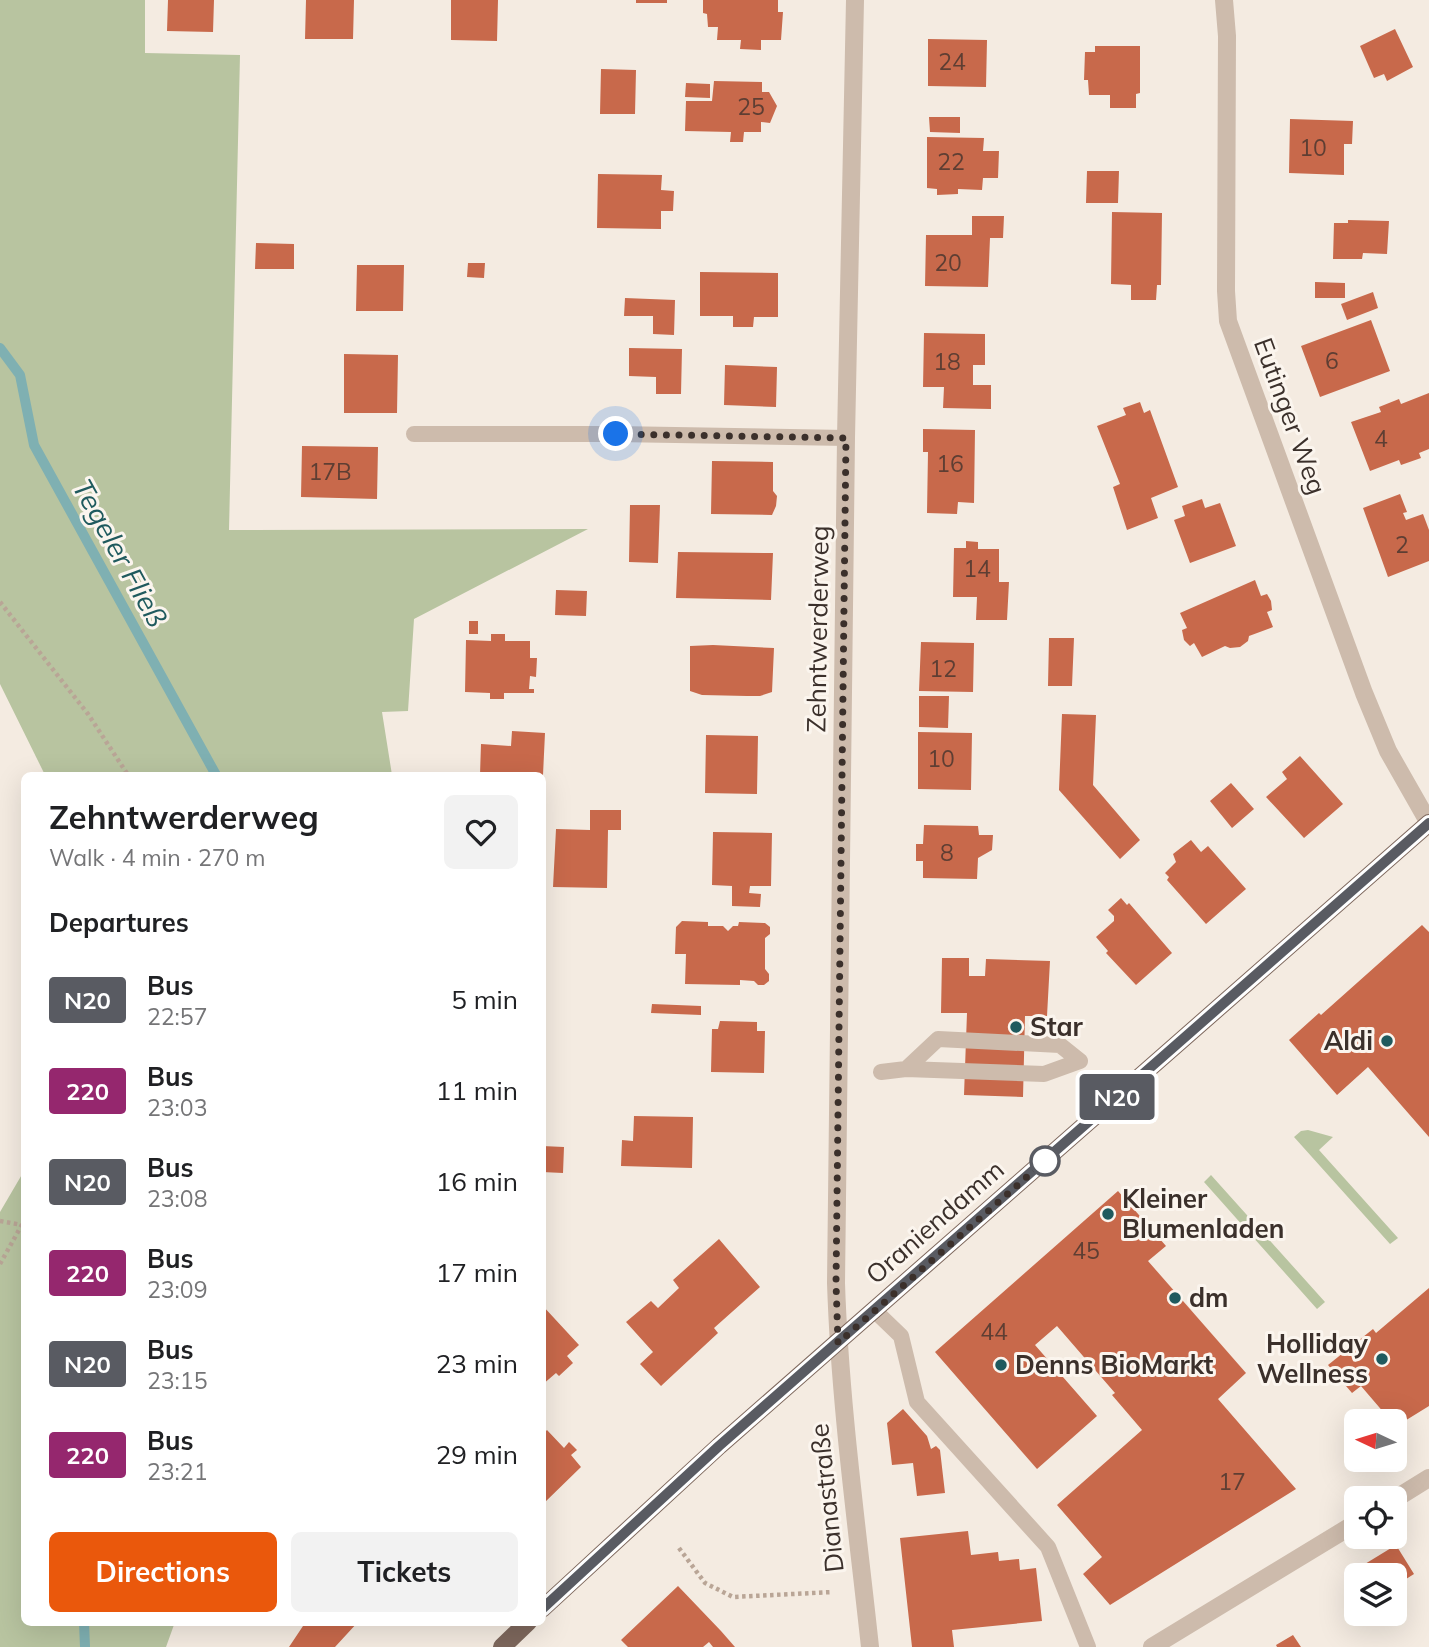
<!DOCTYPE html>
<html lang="en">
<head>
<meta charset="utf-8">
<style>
  :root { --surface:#fff; --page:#f2f2f2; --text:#202124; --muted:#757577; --accent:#ea580c }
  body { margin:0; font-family:Mulish,sans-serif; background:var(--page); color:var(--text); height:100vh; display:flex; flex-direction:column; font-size:26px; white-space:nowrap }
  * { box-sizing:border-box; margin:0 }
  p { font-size:23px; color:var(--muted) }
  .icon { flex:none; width:38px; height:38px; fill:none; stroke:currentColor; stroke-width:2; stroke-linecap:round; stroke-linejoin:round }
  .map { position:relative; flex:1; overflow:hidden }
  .side { position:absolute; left:21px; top:772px; width:525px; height:854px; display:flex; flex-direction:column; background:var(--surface); border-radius:10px; box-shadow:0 7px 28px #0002 }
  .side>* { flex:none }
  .badge { padding:0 14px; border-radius:5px; font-size:24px; line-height:46px }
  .needle { width:46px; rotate:274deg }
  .fabs { position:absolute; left:1344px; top:1409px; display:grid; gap:14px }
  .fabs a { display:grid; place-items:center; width:63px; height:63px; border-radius:10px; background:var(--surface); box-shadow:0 7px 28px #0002; font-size:35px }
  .you { position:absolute; width:35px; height:35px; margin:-18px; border:5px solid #fff; border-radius:50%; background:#1a73e8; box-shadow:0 0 0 10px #1a73e833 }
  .map>.badge { position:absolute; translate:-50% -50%; box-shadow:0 0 0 4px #fff }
  h2 { padding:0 28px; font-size:26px; line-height:63px }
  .round { display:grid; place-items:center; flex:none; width:74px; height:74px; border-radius:10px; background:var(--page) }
  .head { display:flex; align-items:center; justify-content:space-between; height:119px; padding:0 28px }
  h1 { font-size:33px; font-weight:700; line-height:52px }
  .primary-button { display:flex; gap:14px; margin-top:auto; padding:14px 28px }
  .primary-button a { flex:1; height:80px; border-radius:10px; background:var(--accent); color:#fff; font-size:28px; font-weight:700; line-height:80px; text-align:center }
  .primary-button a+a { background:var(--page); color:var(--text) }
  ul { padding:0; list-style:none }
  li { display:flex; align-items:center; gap:21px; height:91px; padding:0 28px }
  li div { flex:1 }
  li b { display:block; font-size:26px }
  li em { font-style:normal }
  li .badge { min-width:77px; font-weight:700; text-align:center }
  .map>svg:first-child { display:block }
  .green { fill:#b8c4a0 }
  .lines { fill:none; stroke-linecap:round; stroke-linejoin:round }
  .stream { stroke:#7fb0b2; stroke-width:10 }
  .building { fill:#c8694b }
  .path { stroke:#b9a596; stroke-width:4.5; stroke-dasharray:3.5 3.5; stroke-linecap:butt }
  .lane { stroke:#cdbbac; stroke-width:16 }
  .street { stroke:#cdbbac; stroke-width:18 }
  .primary { stroke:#7d675c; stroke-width:18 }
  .line-casing { stroke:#fff; stroke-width:16 }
  .line { stroke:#595b62; stroke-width:10 }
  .walk { stroke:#3b302b; stroke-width:7; stroke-dasharray:0 12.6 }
  .poi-dot { fill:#1f5a5e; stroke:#fbf5ee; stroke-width:2.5 }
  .stop-dot { fill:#fff; stroke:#595b62; stroke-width:3.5 }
  .labels { text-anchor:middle; stroke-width:6; stroke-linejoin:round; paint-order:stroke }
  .number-label { font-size:23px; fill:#5e3e33 }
  .street-label { font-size:26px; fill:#3b302b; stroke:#fbf5ee }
  .poi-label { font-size:26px; font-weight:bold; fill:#3b302b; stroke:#fbf5ee; text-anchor:start }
  .water-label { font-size:28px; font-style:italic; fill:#1f5a5e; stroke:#fbf5ee }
</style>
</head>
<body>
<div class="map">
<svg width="1429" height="1647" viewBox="0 0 1429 1647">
  <rect width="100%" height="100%" fill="#f4ebe1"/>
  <path class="green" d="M0,0h145v53l95,2 -11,475 359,-1 -174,90 -6,92 -26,1 10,63h-347l-45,-91z
    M1308,1130l25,7 -14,13 79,88 -8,6 -96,-107 7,-6z
    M24,1171v451h151l-9,25h-166v-435z
    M1211,1175l114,127 -8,7 -113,-127z"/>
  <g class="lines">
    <path class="stream" d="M0,348l20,27 14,70 182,330
      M84,1622l1,25"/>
  </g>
  <path class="building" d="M168,0h46l-1,32 -46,-1z
    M306,0h48l-1,39h-48z
    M451,0h47l-1,41 -46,-1z
    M636,0h31v3h-31z
    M703,0h75v12h5l-2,28h-20v10l-21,-1 1,-9h-24l1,-13h-10l-1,-13 -4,-1z
    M1395,29l18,38 -26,14 -3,-7 -10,4 -14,-32z
    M928,39l59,1 -1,47 -58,-1z
    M1095,46h45v47l-4,1v14h-26v-13h-21l-1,-15h-4l1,-28h10z
    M601,69l35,1 -1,44h-35z
    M714,81l48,1v10h7l8,14 -7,17 -9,-1v10h-17l-1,10h-13l1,-10 -46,-1 1,-30h26z
    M686,83l24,1v14l-25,-1z
    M929,117h31v16l-30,-1z
    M1290,119l63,2 -1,23h-8v31l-55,-2z
    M927,137l57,1 -1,13h16l-1,27h-15l-1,12 -24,-1v5l-21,1v-6l-10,-1z
    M1087,171h32l-1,32h-32z
    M598,174l64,1 -1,15 13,1 -1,20h-12v18l-64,-1z
    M1112,212l50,1 -1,72h-4l-1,15h-25v-15l-20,-1z
    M972,216h32l-1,22h-13l-2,49 -63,-1 1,-51h46z
    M1348,220l41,1 -2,33 -24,-1 -1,6h-29l1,-36h14z
    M256,243l38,1v25h-39z
    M468,263h17l-1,15 -17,-1z
    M357,265h47l-1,46h-47z
    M700,272l78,1v44h-24l-1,10h-20v-11h-33z
    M1315,282l30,1v15h-30z
    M1373,292l5,16 -31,12 -6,-16z
    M625,298l50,2 -1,35 -21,-1v-18h-29z
    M1371,320l19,51 -70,26 -19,-51z
    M924,333l61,1v31h-12v20h18v24l-48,-1 1,-21h-21z
    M629,348l53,1 -1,45h-25v-17l-27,-1z
    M344,354l54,1 -1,58h-53z
    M725,365l52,2 -1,40 -52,-2z
    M1429,393v56l-10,4 2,5 -20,7 -2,-5 -29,11 -19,-49 30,-10 -2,-5 20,-8 2,5z
    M1140,402l4,11 6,-3 28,77 -27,11 7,20 -31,12 -14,-43 7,-3 -23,-58 29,-11 -3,-7z
    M923,429l52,1 -1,73 -16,-1 -1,12 -30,-1 1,-61h-5z
    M302,446l76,1 -1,52 -76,-2z
    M712,461l61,1v29l4,5 -1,10 -4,9 -61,-1z
    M1400,494l7,18 -4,1 3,7 17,-6 6,16v31l-41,16 -25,-69z
    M1202,499l3,9 15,-5 16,43 -46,17 -16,-43 11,-4 -3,-10z
    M630,505h30l-2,58 -29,-1z
    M966,541l12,1v7h21v33h10l-2,38h-31l1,-23h-24l1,-49h12z
    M678,552l95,1 -2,47 -95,-2z
    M1255,580l6,16 6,-2 4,7 1,9 -5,2 6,15 -24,9 -1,5 -8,6 -10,1 -5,-2 -23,11 -8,-14 -4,3 -6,-6 -2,-10 5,-2 -7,-15z
    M556,590l31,1 -1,25 -31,-1z
    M469,621h9v13h-9z
    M491,634h14v7h25v17h7l-1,19 -6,-1 -1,13h5v4h-30v6h-14v-6l-25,-1 1,-52 25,1z
    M1049,638h25l-2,48h-24z
    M921,642l53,1 -1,49 -54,-1z
    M713,645l61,3 -2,44 -12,4h-13l-45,-1 -12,-4v-45z
    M919,696h30l-1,32 -29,-1z
    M1062,714l34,1 -3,70 47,55 -20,19 -61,-69z
    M512,731l33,2 -2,42h-63l1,-31 30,2z
    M918,732l54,1 -1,57 -53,-1z
    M706,735l52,1 -1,58 -52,-1z
    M1300,756l43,48 -39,34 -38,-41 21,-18 -5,-7z
    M1231,783l23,26 -22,19 -22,-27z
    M590,810h31v20h-13l-1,58 -54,-1 3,-58 34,1z
    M924,825l54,1 1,9h14l-1,15 -14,8 -1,21 -54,-1v-17h-7v-17h7z
    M713,832l59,1 -1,53h-21l-1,7 12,1 -1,13 -28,-1v-20l-20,-1z
    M1191,840l10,12 7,-6 38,43 -40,35 -39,-44 2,-3 -4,-4 11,-11 -3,-8z
    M1121,898l6,7 2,-2 43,50 -36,32 -30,-32 2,-2 -12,-14 18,-16v-5l-6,-6z
    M682,921l26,1v4h15l5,5 5,-5h5l1,-4 26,1 5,4v7l-5,4v31l4,5v7l-5,4h-6l-4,-4 -14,-1v5l-55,-1 1,-30h-11l1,-27z
    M1422,925l7,7v205l-61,-70 -31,28 -48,-55 30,-27 2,2z
    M942,958h27v18h16l1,-17 64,2 -3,55h-22l-2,81 -59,-2 3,-82h-26z
    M652,1004l49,2v9l-50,-2z
    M720,1021l37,1v9h8l-1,42 -53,-1 1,-43h6z
    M634,1116l59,1 -1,51 -71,-2 1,-26 11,1z
    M542,1146l22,1 -1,26 -21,-1z
    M1118,1191l48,55 -18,15 98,112 -28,26 78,90 -186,116 -27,-31 19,-17 -45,-52 85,-75 -30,-35 3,-2 -58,-67 -22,19 62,71 -60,53 -102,-117z
    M719,1239l41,48 -46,41 4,5 -57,53 -21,-22 13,-12 -27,-30 25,-21 7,7 21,-20 -6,-8z
    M1429,1288v118l-34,21v-6h-4l-30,-35 -9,7 -24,-28 45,-36 3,4z
    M542,1305l37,40 -12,11 6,7 -14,13 -3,-3 -14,12z
    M903,1409l24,27 4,13 5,-3 4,4 5,43 -28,3 -4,-33 -21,2 -5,-42z
    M547,1430l17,18 5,-6 8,8 -6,5 10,12 -39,38v-70z
    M968,1531l3,24 27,-3 1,9 20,-2 1,11 16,-2 6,53 -90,9 2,17h-42l-12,-109z
    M1396,1545l18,29 -19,12v-11h-30l-5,-8z
    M678,1586l43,45 14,16h-22l-4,-5 -6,5h-75l-7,-7z
    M299,1622h59l-23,25h-46l14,-21z
    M1293,1635l8,12h-24l-1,-2z"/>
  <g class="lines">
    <path class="path" d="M0,602l88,112 40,61
      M0,1221l22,4
      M0,1264l24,-43
      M679,1548l26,35 28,14 100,-5"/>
    <path class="lane" d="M414,434h202l230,4
      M906,1069l138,5 36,-13
      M881,1072l25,-3 32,-30 122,6 20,16
      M874,1310l27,26 16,66 131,145 40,100"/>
    <path class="street" d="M855,0l-9,438 -10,845c4,122 21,243 34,364
      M1224,0l3,36 -1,255 2,30 136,372 24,58 41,72
      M1395,1499l34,-21
      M1152,1647l204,-124"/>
    <path class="primary" d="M542,1609l177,-163 710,-623
      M502,1647l26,-25"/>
  </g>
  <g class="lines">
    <g class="line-casing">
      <path id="line" d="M542,1609l177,-163 710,-623"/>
    </g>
    <use href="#line" class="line"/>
    <path class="walk" d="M616,434l230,4 -10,845 2,60 207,-182"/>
  </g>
  <g class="poi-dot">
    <circle cx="1016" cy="1027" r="7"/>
    <circle cx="1387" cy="1041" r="7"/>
    <circle cx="1108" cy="1214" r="7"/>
    <circle cx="1175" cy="1298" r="7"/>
    <circle cx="1382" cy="1359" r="7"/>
    <circle cx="1001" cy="1365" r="7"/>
  </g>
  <circle class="stop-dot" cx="1045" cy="1161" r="14"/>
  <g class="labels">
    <g class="number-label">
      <text x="952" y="70">24</text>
      <text x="751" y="115">25</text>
      <text x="1313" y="156">10</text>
      <text x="951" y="170">22</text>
      <text x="948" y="271">20</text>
      <text x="1332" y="369">6</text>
      <text x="947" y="370">18</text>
      <text x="1381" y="447">4</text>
      <text x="950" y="472">16</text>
      <text x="330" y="480">17B</text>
      <text x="1402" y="553">2</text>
      <text x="977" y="577">14</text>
      <text x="943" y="677">12</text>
      <text x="941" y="767">10</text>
      <text x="947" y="861">8</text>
      <text x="1086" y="1259">45</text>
      <text x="994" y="1340">44</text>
      <text x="1232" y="1490">17</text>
    </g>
    <g class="street-label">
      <text transform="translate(1290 416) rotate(70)" y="9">Eutinger Weg</text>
      <text transform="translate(818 629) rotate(-89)" y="9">Zehntwerderweg</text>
      <text transform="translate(935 1222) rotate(-41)" y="9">Oraniendamm</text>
      <text transform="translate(827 1498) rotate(-96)" y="9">Dianastraße</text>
    </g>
    <g class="poi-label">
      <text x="1030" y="1036">Star</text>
      <text x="1373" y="1050" text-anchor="end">Aldi</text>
      <text x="1122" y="1208">Kleiner<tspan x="1122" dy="30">Blumenladen</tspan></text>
      <text x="1189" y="1307">dm</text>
      <text x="1368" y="1353" text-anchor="end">Holliday<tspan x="1368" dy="30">Wellness</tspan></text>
      <text x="1015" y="1374">Denns BioMarkt</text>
    </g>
    <g class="water-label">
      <text transform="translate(120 553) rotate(61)" y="10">Tegeler Fließ</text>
    </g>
  </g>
</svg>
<div class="fabs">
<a><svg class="needle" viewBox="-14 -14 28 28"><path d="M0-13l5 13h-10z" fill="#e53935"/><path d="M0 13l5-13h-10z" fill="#757577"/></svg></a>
<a><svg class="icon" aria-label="locate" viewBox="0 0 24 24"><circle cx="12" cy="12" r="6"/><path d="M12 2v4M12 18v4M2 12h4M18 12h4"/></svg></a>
<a><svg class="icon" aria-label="layers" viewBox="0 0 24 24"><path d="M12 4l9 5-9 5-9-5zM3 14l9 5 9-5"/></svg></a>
</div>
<div class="you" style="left:616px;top:434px"></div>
<b class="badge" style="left:1117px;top:1097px;background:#595b62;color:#fff">N20</b>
<section class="side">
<div class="head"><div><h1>Zehntwerderweg</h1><p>Walk · 4 min · 270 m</p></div><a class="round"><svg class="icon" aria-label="heart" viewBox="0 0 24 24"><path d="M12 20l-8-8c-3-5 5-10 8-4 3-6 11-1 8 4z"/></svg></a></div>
<h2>Departures</h2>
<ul>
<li><span class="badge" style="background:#595b62;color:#fff">N20</span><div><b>Bus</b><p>22:57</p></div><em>5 min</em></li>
<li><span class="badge" style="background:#95276e;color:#fff">220</span><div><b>Bus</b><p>23:03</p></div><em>11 min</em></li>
<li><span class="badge" style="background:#595b62;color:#fff">N20</span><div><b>Bus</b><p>23:08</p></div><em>16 min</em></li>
<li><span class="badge" style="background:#95276e;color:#fff">220</span><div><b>Bus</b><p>23:09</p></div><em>17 min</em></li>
<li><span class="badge" style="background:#595b62;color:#fff">N20</span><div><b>Bus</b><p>23:15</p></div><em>23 min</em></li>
<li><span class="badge" style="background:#95276e;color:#fff">220</span><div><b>Bus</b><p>23:21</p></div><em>29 min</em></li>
</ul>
<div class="primary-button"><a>Directions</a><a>Tickets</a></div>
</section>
</div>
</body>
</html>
